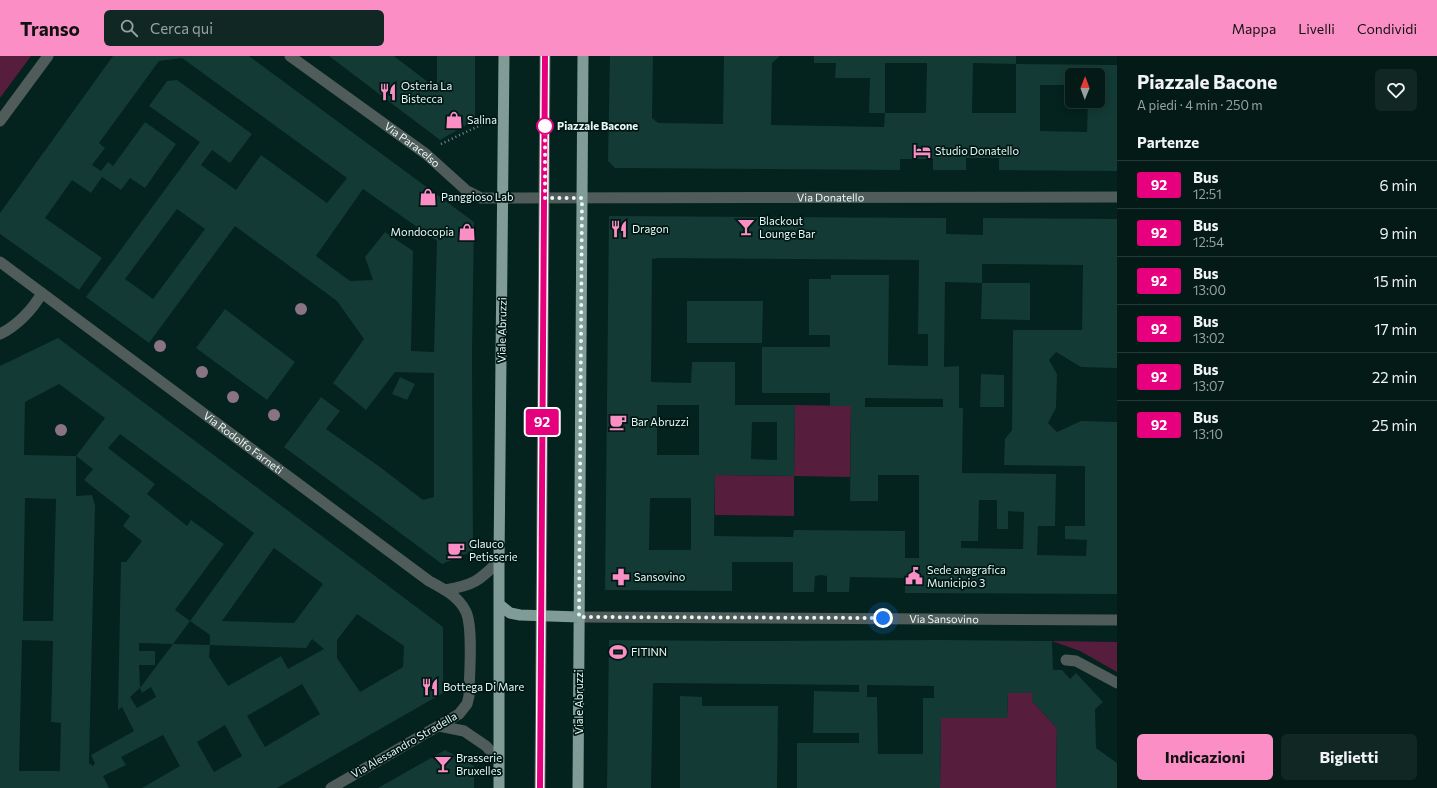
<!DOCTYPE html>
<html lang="it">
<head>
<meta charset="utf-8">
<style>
  :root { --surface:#031a16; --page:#112723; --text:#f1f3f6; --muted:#97a1a1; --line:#243835; --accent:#fb8fc5 }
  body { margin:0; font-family:Commissioner,sans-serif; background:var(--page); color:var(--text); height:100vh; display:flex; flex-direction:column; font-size:15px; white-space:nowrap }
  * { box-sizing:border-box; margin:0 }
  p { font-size:13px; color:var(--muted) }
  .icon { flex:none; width:22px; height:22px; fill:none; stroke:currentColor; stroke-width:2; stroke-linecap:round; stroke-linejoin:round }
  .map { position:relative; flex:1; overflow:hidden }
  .panel { display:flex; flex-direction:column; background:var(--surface); width:320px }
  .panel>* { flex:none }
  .badge { padding:0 8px; border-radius:3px; font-size:14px; line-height:26px }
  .needle { width:26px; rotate:1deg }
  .buttons { position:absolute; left:1065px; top:12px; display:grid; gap:8px }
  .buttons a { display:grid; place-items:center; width:40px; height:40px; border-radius:6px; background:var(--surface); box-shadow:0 2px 10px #0003,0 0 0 1px var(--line); font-size:20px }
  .you { position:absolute; width:20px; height:20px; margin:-10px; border:3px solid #fff; border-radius:50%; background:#1a73e8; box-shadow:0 0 0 6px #1a73e833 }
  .map>.badge { position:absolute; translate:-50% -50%; box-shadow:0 0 0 2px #fff }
  h2 { padding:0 20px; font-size:15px; line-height:36px }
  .round { display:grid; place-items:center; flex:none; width:42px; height:42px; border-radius:6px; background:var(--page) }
  .summary { display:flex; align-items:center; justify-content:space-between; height:68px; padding:0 20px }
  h1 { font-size:19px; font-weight:700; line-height:30px }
  .primary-button { display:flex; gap:8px; margin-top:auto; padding:8px 20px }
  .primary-button a { flex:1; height:46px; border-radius:6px; background:var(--accent); color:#111; font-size:16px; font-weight:700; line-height:46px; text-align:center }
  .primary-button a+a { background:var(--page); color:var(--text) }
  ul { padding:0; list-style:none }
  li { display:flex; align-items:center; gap:12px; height:48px; padding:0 20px; border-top:1px solid var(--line) }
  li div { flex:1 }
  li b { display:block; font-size:15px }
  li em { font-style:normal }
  li .badge { min-width:44px; font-weight:700; text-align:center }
  header { display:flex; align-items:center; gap:24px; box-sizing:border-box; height:56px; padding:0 20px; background:var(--accent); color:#111 }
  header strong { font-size:19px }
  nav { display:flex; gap:22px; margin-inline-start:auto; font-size:14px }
  .search { width:280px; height:36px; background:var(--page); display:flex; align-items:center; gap:10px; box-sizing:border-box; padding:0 14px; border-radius:6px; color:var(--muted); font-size:15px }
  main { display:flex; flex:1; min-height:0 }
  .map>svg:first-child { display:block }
  .green { fill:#561d3d }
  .building { fill:#133a34; fill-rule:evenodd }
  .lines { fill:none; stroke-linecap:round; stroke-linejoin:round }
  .path { stroke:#768e8a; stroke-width:2.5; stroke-dasharray:1 3; stroke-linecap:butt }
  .service { stroke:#4f5c59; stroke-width:11 }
  .minor { stroke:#4f5c59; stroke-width:11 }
  .primary { stroke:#819c97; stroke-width:11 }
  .tree { fill:#8a7483 }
  .line-casing { stroke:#fff; stroke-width:9 }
  .line { stroke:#e6007e; stroke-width:6 }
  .walk { stroke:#e7f8f4; stroke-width:4; stroke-dasharray:0 7.2 }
  .stop-dot { fill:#fff; stroke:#e6007e; stroke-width:2 }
  .labels { text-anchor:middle; stroke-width:3.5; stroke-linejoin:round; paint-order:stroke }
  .poi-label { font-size:11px; fill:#e7f8f4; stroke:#001815; text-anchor:start }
  .stop-label { font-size:11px; font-weight:bold; fill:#e7f8f4; stroke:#001815; text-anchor:start }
  .street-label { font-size:11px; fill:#e7f8f4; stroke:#001815 }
</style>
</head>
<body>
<header>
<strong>Transo</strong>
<div class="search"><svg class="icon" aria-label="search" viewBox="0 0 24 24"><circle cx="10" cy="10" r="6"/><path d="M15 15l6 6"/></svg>Cerca qui</div>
<nav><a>Mappa</a><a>Livelli</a><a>Condividi</a></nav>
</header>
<main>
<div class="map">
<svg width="1117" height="732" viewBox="0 0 1117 732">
  <rect width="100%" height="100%" fill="#04221e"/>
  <path class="green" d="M0,0h31l-31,42z
    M795,349l56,1 -1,71 -56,-1v40l-79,-1v-40l79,1z
    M1052,585l65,1v30l-37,-21z
    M1008,637h24v8l25,27 -1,60h-116l1,-70h66z"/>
  <path class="building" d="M113,0h136l225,166 -2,130 1,199 -31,13 -158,-117 37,-50 19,14 -14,18 54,38 43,33 11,-3v-124l-39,-1 -29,38 -33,-27 31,-44 -27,-38 -102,-75 -86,117 -63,-46 114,-155 -51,-36 18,-25 10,-1 75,54 -22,29 -18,-13 -11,15 35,25 25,-35 66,48 20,-25 -165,-120 -23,3 -60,82 6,5 -13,17 9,6 7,-9 5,4 32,-44 31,22 -31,44 -15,-10 -9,12 -19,-13 -11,16 -19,-13 -27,38 57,40 -23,32 -79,-56v-21zM363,133l74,52 -3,111 -23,-1 2,-100 -28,-19 -20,25 8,23 -23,1 -34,-25zM177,153l28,20 -52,70 -28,-20z
    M329,0h65l43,33v-33h38v64l-35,20z
    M610,0h43l-1,62 6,5 65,1 1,-68h56l-8,7 -1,62 113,2 1,-14h41l1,-50h-42v50h-16l1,-35h-35l1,-15h-22v-7h202v8l101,1v106l-118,-1v-12h-33v12h-33v-11h-33v11l-285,-2 -7,-7zM973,7l43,1v49h-44zM1072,19h26v26h-10l-1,31 -47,-1v-46h32z
    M609,160l337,2v16l37,1v-17l134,1v149l-36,-1 -25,-15 -7,8 8,14 -1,34 -8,15 9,9 24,-11 36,1v172l-212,-1v-15l-55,-1 -1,15h-22v-16l-6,-1 -6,1 -1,16h-21v-30h-61v29l-127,-1zM658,202l261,2 -1,74h10v32l-40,-1 1,-90h-58v4h-22v56h21v12h-68v46h68v13h21l-1,95h28v-26h41v83h-14v-27l-111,-1 -1,7 -79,-1 1,-61 79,1 1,-71h-60v-43h-43l-1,21 -40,-1 1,-123zM982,208l101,1 -1,65h-69l-1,100 -7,9 -1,26 81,1v60h-20v13l22,1 -1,16 -49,-1 1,-29h17l1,-52 -94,-1 1,-65h-4v-42l-15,1 1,-85 37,1zM865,342l78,1v8h-78zM657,349h42v50h-42zM752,366h25v38l-26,-1zM650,442h41v52h-42zM979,444h18v29h11v-18l16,1 -1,37 -62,-1v-7h17z
    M982,227h48v37l-49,-1z
    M687,245h76l-1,42h-75z
    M225,253l70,53 -28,38 -71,-52z
    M58,282l385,289v66l-166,95h-135l38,-22 -17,-31 -42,22 5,8 -23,11 6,12h-109v-422zM59,328l46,34 -29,38 -52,-1 1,-53zM120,378l134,99 -64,88 -15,-11 49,-66 -33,-24 -4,6 -40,-32 8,-10 -47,-36zM76,400l17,13 -9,11 46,36 -7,10 19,15 -16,21h-5l-3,148 4,-3 12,24 -43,24 4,8 -2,3 -4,-3 6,-257 -3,-11 -16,1zM25,442l31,1 -3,122h-30zM274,492l49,36 -29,39 -72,-2zM357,558l47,32 -1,21 -43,25 -23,-34v-18zM190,565l20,14v10l96,3 6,-9 12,10 -36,20 -7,-13 -53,30 -19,-29 1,-12 -37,-1 -33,44 2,5 9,-6 5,10 -19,11 -7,-11 10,-9 -1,-23h16v-14h-16v-8l34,1zM22,584l31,1 -2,81 10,1 -1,48h-41zM302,628l18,30 -55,33 -18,-31zM225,669l17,31 -28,16 -17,-30z
    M981,318l23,1v32h-24z
    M400,321l15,7 -8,16 -15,-6z
    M609,584l135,1 197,-1 111,1 1,29h9l8,9 6,-6 27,29 -8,7 1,39 21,15v25h-61l1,-60 -25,-27v-8h-24l-1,25h-66l-1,70h-143v-45h62v-10h-46l1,-42 45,1v-7l-206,-2 -2,105h-44zM867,629l67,1v12h-11v56h-45l-1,-57h-10z
    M680,640l22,1v9h76l-1,82h-97z
    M445,694l29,16v22h-96z"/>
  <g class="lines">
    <path class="path" d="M441,88l42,-20"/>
    <path class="service" d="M1066,604l10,1 41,22
      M540,732c0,-244 5,-488 5,-732"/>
    <g class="minor">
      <path id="s1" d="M290,0l136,98 41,37 14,7 636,-1"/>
      <path d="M0,65l48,-65"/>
      <path id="s2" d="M0,206l429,319c13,7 29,15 36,29 9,14 4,67 4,86l-2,8 -8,10 -128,74"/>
      <path d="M0,278c17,-8 33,-25 42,-41"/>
      <path d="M445,534c29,-5 34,-9 54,-29"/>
      <path id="s3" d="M579,561l538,3"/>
      <path d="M439,670l25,5 22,15 12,13"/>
    </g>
    <path class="primary" d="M499,548l11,9 10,2 59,2
      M499,732v-227l5,-505
      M578,732l5,-732"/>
  </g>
  <g class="tree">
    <circle cx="301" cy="253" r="6"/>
    <circle cx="160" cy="290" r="6"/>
    <circle cx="202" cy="316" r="6"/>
    <circle cx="233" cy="341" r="6"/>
    <circle cx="274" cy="359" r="6"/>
    <circle cx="61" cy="374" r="6"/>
  </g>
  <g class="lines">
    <g class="line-casing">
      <path id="line" d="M540,732c0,-244 5,-488 5,-732"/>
    </g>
    <use href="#line" class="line"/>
    <path class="walk" d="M545,70v72h37l-3,419 304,1"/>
  </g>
  <defs>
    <g id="restaurant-bare" transform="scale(1.38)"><path d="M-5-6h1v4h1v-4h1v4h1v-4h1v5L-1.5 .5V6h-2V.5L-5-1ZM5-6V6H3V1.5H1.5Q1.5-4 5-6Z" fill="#fb8fc5" stroke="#001815" stroke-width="2.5" paint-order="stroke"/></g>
    <g id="shop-bare" transform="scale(1.38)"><path d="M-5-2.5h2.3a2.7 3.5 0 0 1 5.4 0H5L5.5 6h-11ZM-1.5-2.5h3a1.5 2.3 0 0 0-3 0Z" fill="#fb8fc5" stroke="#001815" stroke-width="2.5" paint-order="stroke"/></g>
    <g id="hotel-bare" transform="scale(1.38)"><path d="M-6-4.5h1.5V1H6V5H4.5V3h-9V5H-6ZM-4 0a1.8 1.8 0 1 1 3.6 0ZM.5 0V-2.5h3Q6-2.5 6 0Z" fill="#fb8fc5" stroke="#001815" stroke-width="2.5" paint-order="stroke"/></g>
    <g id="bar-bare" transform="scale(1.38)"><path d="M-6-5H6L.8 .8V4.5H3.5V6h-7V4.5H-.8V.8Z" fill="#fb8fc5" stroke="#001815" stroke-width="2.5" paint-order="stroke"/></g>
    <g id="cafe-bare" transform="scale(1.38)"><path d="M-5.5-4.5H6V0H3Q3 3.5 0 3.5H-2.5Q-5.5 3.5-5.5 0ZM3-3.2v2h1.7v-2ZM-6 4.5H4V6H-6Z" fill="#fb8fc5" stroke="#001815" stroke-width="2.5" paint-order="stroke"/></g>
    <g id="civic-bare" transform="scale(1.38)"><path d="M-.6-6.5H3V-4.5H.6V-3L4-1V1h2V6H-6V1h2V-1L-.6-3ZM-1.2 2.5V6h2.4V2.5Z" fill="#fb8fc5" stroke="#001815" stroke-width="2.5" paint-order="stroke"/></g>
    <g id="pharmacy-bare" transform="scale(1.38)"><path d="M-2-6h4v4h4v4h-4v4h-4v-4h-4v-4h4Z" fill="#fb8fc5" stroke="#001815" stroke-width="2.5" paint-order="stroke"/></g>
    <g id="stadium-bare" transform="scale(1.38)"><path d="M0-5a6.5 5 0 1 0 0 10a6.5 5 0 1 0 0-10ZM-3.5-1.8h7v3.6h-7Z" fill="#fb8fc5" stroke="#001815" stroke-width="2.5" paint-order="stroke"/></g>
  </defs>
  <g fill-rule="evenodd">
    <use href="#restaurant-bare" x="388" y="36"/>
    <use href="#shop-bare" x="454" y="64"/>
    <use href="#hotel-bare" x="922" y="95"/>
    <use href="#shop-bare" x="428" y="141"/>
    <use href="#bar-bare" x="746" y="171"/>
    <use href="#restaurant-bare" x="619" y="173"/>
    <use href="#shop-bare" x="467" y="176"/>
    <use href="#cafe-bare" x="618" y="366"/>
    <use href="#cafe-bare" x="456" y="494"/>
    <use href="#civic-bare" x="914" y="520"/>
    <use href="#pharmacy-bare" x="621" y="521"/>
    <use href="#stadium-bare" x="618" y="596"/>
    <use href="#restaurant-bare" x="430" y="631"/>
    <use href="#bar-bare" x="443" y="708"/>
  </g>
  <circle class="stop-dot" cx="545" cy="70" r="8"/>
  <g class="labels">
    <g class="poi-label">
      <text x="401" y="34">Osteria La<tspan x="401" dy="13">Bistecca</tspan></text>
      <text x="467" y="68">Salina</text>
      <text x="935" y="99">Studio Donatello</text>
      <text x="441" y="145">Panggioso Lab</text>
      <text x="759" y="169">Blackout<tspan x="759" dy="13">Lounge Bar</tspan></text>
      <text x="632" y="177">Dragon</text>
      <text x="454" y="180" text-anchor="end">Mondocopia</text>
      <text x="631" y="370">Bar Abruzzi</text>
      <text x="469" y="492">Glauco<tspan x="469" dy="13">Petisserie</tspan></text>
      <text x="927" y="518">Sede anagrafica<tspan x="927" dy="13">Municipio 3</tspan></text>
      <text x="634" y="525">Sansovino</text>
      <text x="631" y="600">FITINN</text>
      <text x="443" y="635">Bottega Di Mare</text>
      <text x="456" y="706">Brasserie<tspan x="456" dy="13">Bruxelles</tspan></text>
    </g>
    <g class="stop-label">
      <text x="557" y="74">Piazzale Bacone</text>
    </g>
    <g class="street-label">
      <text dy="4" stroke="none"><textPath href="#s1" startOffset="151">Via Paracelso</textPath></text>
      <text dy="4" stroke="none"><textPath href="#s1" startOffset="588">Via Donatello</textPath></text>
      <text transform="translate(502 274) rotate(-89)" y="4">Viale Abruzzi</text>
      <text dy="4" stroke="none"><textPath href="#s2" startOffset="303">Via Rodolfo Farneti</textPath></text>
      <text dy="4" stroke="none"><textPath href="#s3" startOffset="365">Via Sansovino</textPath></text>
      <text transform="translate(579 646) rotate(-90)" y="4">Viale Abruzzi</text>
      <text transform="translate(404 689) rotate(-30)" y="4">Via Alessandro Stradella</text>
    </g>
  </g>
</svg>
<div class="buttons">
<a><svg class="needle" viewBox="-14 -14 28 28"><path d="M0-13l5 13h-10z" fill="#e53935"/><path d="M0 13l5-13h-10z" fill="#97a1a1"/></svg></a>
</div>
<div class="you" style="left:883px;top:562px"></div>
<b class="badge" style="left:542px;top:366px;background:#e6007e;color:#fff">92</b>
</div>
<section class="panel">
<div class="summary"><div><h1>Piazzale Bacone</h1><p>A piedi · 4 min · 250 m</p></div><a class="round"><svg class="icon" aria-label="heart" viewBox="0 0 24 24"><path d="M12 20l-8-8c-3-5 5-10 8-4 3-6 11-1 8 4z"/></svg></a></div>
<h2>Partenze</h2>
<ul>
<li><span class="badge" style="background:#e6007e;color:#fff">92</span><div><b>Bus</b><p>12:51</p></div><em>6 min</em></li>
<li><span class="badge" style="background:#e6007e;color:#fff">92</span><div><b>Bus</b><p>12:54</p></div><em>9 min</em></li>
<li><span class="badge" style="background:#e6007e;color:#fff">92</span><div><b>Bus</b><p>13:00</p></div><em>15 min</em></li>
<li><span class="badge" style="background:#e6007e;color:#fff">92</span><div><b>Bus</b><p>13:02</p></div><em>17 min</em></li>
<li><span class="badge" style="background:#e6007e;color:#fff">92</span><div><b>Bus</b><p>13:07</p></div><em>22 min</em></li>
<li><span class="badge" style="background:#e6007e;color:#fff">92</span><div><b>Bus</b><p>13:10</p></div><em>25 min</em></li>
</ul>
<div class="primary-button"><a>Indicazioni</a><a>Biglietti</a></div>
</section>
</main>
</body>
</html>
